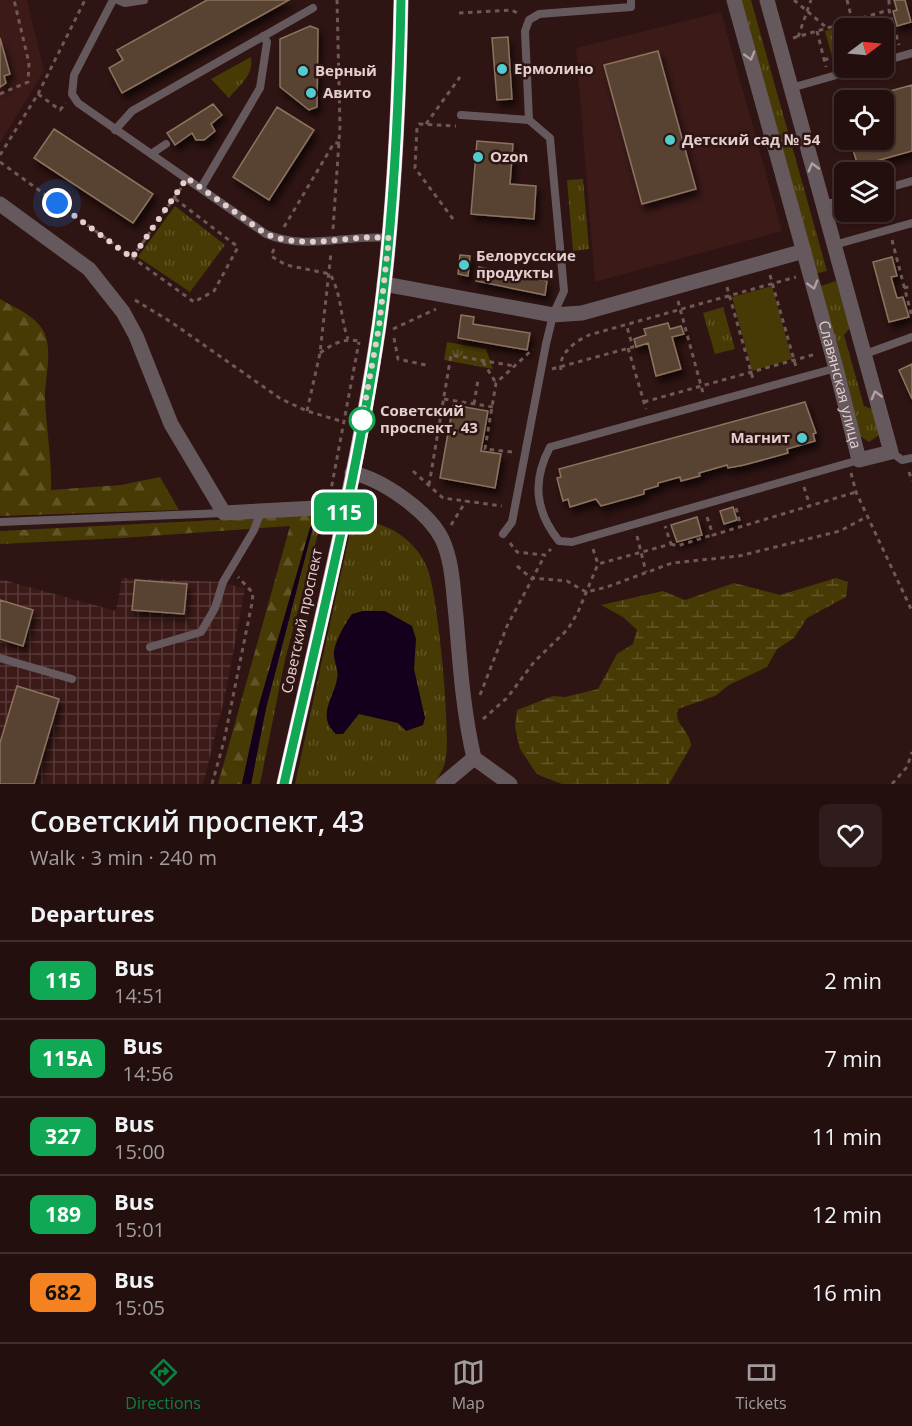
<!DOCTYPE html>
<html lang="en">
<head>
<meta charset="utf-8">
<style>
  :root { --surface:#220f0e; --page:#2e1d1c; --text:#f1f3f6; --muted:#a29c9e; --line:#3f2f2e; --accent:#0b8043 }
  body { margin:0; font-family:"Open Sans",sans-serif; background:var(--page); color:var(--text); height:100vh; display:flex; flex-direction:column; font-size:22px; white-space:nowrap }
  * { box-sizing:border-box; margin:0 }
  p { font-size:20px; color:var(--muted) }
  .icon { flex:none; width:33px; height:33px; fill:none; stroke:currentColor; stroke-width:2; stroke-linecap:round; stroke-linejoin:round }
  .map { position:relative; height:784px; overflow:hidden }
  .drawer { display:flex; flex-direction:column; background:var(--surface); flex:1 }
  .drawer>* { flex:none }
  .badge { padding:0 12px; border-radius:9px; font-size:21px; line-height:39px }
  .needle { width:39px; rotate:74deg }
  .tools { position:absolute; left:834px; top:18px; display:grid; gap:12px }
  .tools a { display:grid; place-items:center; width:60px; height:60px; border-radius:9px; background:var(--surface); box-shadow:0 2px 4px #0004,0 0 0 2px var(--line); font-size:30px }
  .you { position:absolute; width:30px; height:30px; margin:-15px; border:4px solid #fff; border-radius:50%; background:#1a73e8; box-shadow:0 0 0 9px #1a73e833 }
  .map>.badge { position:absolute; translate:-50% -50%; box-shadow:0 0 0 3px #fff }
  h2 { padding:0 30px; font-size:22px; line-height:54px }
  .round { display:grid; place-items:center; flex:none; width:63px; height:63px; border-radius:9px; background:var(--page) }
  .headline { display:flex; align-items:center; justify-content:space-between; height:102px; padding:0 30px }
  h1 { font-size:28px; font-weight:600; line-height:45px }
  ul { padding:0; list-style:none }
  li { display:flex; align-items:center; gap:18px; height:78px; padding:0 30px; border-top:2px solid var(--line) }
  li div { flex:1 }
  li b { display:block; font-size:22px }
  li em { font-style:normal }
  li .badge { min-width:66px; font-weight:700; text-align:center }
  .menu { display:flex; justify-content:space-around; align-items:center; height:84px; border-top:2px solid var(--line); background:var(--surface); font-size:16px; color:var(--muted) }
  .menu a { display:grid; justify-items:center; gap:3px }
  .menu .current { color:var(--accent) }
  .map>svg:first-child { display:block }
  .built { fill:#3b1a18 }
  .industrial { fill:url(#industrial-grid) }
  .grass { fill:url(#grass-tufts) }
  .forest { fill:url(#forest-firs) }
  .wetland { fill:url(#wetland-marsh) }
  .pitch { fill:#473a04 }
  .water { fill:#14001c }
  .building { fill:#594230; stroke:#8c735f; stroke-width:1.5; filter:url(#shadow) }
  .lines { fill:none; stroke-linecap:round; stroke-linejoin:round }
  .path { stroke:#6f5856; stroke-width:3; stroke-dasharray:4.5 4.5; stroke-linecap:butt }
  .service { stroke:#66595e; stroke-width:8 }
  .minor { stroke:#66595e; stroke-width:15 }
  .primary { stroke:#b195a1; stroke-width:15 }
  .oneway { stroke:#b1a0a1 }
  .line-casing { stroke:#fff; stroke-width:14 }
  .line { stroke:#10a855; stroke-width:9 }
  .walk { stroke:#e3d0ce; stroke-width:6; stroke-dasharray:0 10.8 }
  .poi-dot { fill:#52cdcf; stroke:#2e1412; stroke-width:2 }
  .stop-dot { fill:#fff; stroke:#10a855; stroke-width:3 }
  .labels { text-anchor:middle; stroke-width:5; stroke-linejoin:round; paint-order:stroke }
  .poi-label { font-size:15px; font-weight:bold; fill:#e3d0ce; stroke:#2e1412; text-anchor:start }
  .street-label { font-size:15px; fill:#e3d0ce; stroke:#2e1412 }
  .stop-label { font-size:15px; font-weight:bold; fill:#e3d0ce; stroke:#2e1412; text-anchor:start }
</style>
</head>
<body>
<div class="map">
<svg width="912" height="784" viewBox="0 0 912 784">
  <defs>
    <pattern id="industrial-grid" width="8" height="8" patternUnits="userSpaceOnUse" patternTransform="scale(1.5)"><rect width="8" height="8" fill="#3b1a18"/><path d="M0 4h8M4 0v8" fill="none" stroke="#573a38"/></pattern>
    <pattern id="grass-tufts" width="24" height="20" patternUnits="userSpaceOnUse" patternTransform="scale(1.5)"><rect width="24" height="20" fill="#473a04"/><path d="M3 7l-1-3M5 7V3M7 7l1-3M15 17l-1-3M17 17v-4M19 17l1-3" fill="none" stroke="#615527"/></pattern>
    <pattern id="forest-firs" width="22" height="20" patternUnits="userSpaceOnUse" patternTransform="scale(1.5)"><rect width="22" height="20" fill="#473a04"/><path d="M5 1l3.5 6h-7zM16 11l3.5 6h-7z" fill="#615527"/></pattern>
    <pattern id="wetland-marsh" width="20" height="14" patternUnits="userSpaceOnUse" patternTransform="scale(1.5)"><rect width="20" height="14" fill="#473a04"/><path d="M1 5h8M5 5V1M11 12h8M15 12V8" fill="none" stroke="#615527"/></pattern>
    <filter id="shadow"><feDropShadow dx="3.5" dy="6" stdDeviation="3" flood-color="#0009"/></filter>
  </defs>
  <rect width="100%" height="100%" fill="#2e1412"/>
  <path class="built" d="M0,0h27l17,71 -44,72z
    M721,12l61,219 -187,51 -19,-234z"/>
  <path class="industrial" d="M122,578l101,4 22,7 -20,107 -22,88h-203v-205l116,32z"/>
  <path class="grass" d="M738,0h13l76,271 -13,3z
    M851,24l1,4h-8v24l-12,4 -7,-25z
    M251,57c3,18 -11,28 -22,41l-18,-19z
    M583,179l6,70 -16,2 -6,-71z
    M175,206l50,39 -35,47 -52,-35z
    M836,281l14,47 -6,7 20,71 10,4 5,25 -10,7 -9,-6 -42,-149z
    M723,307l12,42 -20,5 -12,-41z
    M447,342l39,7 7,20 -49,-9z
    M316,515l6,3 -37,142 -25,124h-9l15,-76z
    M361,521c28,1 57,21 67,49 10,27 24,167 17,193 -2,7 -7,14 -10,21h-140l55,-252z"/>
  <path class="forest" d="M0,299c14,8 36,17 44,33 9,19 1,44 1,65 1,31 7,61 6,93l70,-5 39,-8 19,33 -179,6z
    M316,515l-6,13 -51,177 -17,79h-24l72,-258 -168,12 -122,6v-13z"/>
  <path class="wetland" d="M836,578l12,4 -2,15 -39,21 -13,20 -17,11 -10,18 -38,18 -14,11 -37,13c-5,15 13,22 13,37l-22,38h-107l-21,-8 -5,-3 -16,-24 -5,-22 2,-17 36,-14 12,1 33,-8 19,-35 16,-10 4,-14 -14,-13 -22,-12 62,-14 22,9 49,-17 46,12z"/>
  <path class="pitch" d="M772,286l20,73 -40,12 -20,-74z"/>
  <path class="water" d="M316,515l-50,193 -15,76h-9l17,-79 51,-177z
    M363,611h22l27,15 4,13 -2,30 11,49 -2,7 -17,6 -8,-8 -39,-9 -16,20h-7c-20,-18 -2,-36 1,-55 2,-9 -2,-14 -3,-23 -1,-12 11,-32 18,-42z"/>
  <path class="building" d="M207,0h82l-167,93 -13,-25 14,-8 -6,-10z
    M894,0h11l6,22 -14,4 -4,-15 4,-1z
    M310,26l8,3 -1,78 -8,3 -29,-23v-48z
    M508,37l4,62 -15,1 -5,-62z
    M0,38l10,36 -6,2 2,7 -6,4z
    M658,51l38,138 -54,15 -38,-139z
    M912,85v66l-54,15 -8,-26h34v-40h-27z
    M213,104l9,11 -11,9 4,7 -11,9h-8l-4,-7 -17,12 -8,-12z
    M277,107l37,23 -45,70 -36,-23z
    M277,107l37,23 -45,70 -36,-23z
    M54,129l99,65 -20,29 -99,-65z
    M477,141l36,3 -3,40 26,2 -2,33 -63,-5z
    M460,255l10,1 -2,20 -10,-2z
    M892,257l5,19 -6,1 6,21 6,-1 6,20 -20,5 -16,-60z
    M479,267l68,14 -2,14 -69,-14z
    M461,315l13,2 -1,7 57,9 -3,17 -69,-12z
    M668,323l2,6 11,-3 3,8 -12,3 9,32 -25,7 -8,-33 -12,4 -2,-8 12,-4 -2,-6z
    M912,364v35l-13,-29z
    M805,402l11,31 -3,1 2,7 -28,8 1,4 -44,12 -16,3 -1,-3 -28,8 1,3 -19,5 -1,-4 -22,6v3l-14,4v4l-43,12 -5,-7 -26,8 -2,-8 -5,2 -6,-23 4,-1 -2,-8z
    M453,405l35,6 -7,40 20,3 -6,34 -55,-10z
    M733,507l4,13 -13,4 -4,-13z
    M697,517l5,18 -25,7 -6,-17z
    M135,580l52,4 -3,30 -52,-4z
    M0,600l33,10 -10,36 -23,-7z
    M17,686l42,13 -25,85h-34v-41z"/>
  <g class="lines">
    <path class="path" d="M794,0l33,28
      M847,0l7,28
      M889,0v10l10,35
      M459,13l53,-3 7,4
      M864,18l3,10
      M817,31l9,36
      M798,37l13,-37
      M793,38l96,-28
      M824,60l20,-6
      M0,94l28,-12 1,-19 -15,-63
      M38,94l47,-94
      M426,124l34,-47
      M0,155l38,-61 22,16 6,-7
      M0,162l194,140 20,-11 24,-44 -64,-49
      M453,219l-38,-51 2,-40 2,-4 37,2
      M284,227l50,-84h6
      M333,229l7,-102 -3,-127
      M892,240l20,77
      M274,249l-3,7 15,9 44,9c12,21 10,43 18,65
      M132,258l49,-70
      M770,275l26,92
      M727,287l26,92
      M904,288l8,-2
      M135,300l36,22 110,77 26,12 37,11
      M678,301l25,92
      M393,329l43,-20
      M394,338l4,21 32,7
      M628,348l18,61
      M320,353c13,-9 22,-15 39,-12
      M483,362l13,21
      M552,369l81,-22 -7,-23
      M561,370c-3,-17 15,-29 28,-35l207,-58
      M444,399l49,8
      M644,402l172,-48
      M474,404l4,-24
      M307,411l13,-58 11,-100
      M512,452l-27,-3 11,-66 37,-34
      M413,471l30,27 59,8
      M909,472l3,9
      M851,473l5,19 56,119
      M429,485l22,-130 63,11
      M804,487l6,19
      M330,495l29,-153
      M736,508l5,18
      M707,517l6,18 143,-43
      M451,525l15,-24
      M637,536l9,36
      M510,543l7,9 28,3 6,-6
      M671,544l6,2 35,-11
      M593,549l5,15 73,-20 -6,-18
      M517,566l14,12 36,3 19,11 21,-5 65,-24 67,-7 101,-25 28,-15
      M480,695l27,-69 38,-71
      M483,719l24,-21 27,-36 34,-33 10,-17 20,-48
      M212,784l12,-43 28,-138 1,-10 -15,-16
      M892,784l15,-17 5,-15"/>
    <path class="service" d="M113,0l-39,75 -2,19 6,9 188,131c40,17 82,0 123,4
      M118,0l7,3 19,-3
      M884,61l28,-8
      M791,88l70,-20
      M461,115l68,5
      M115,130l17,-19 181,-103
      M151,154l15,-10
      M201,188l59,-100 7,-46 -4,-6
      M884,189l28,-8
      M823,205l21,-5
      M834,245l78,-22
      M865,354l47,-17
      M836,368l-286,79c-18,34 -15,64 9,94l13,1 287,-82
      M891,452l11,8 10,-2
      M0,522l224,-9
      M503,534l9,-12 34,-178 7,-29 11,-24 -14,-153 -21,-18 -4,-89 4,-11 10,-6 92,-7v-7
      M150,647l51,-15 14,-24 8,-26 31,-52 7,-19
      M0,658l72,21"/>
    <g class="minor">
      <path id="s1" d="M734,0l102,368 23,92 32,-8 -124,-452"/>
      <path d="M0,204l89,65 34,43 13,24 35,88 53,89 92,-5 28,4"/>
      <path d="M384,284l169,31 29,-2 222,-62"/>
      <path d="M352,473c30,6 76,38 90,66 11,23 11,53 14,77 4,48 7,95 18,142l36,26"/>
      <path d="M443,784l31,-26"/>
    </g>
    <path class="primary" d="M284,784c34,-152 72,-304 95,-458 15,-108 20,-217 22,-326"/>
  </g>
  <defs><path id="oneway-chevron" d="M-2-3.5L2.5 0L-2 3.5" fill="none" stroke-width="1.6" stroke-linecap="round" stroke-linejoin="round" transform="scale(1.5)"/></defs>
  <g class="oneway">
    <use href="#oneway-chevron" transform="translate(750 56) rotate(74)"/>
    <use href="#oneway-chevron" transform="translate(813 167) rotate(-105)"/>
    <use href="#oneway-chevron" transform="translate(813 285) rotate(74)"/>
    <use href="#oneway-chevron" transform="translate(876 395) rotate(-105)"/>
  </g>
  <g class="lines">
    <g class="line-casing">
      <path id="line" d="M284,784c34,-152 73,-304 95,-458 15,-108 20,-217 22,-326"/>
    </g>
    <use href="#line" class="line"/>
    <path class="walk" d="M57,203l75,55 55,-80 79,56c40,17 83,0 123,4l-10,89 -17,93"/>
  </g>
  <g class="poi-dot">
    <circle cx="502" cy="69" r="6"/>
    <circle cx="303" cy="71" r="6"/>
    <circle cx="311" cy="93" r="6"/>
    <circle cx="670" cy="140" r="6"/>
    <circle cx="478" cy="157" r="6"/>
    <circle cx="464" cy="265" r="6"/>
    <circle cx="802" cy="438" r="6"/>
  </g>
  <circle class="stop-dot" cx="362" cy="420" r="12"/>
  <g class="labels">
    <g class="poi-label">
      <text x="514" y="74">Ермолино</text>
      <text x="315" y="76">Верный</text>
      <text x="323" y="98">Авито</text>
      <text x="682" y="145">Детский сад № 54</text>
      <text x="490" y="162">Ozon</text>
      <text x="476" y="261">Белорусские<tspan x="476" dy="17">продукты</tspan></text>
      <text x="790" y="443" text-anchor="end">Магнит</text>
    </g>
    <g class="street-label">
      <text dy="5" stroke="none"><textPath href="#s1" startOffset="399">Славянская улица</textPath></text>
      <text transform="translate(302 621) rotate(-78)" y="5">Советский проспект</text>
    </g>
    <g class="stop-label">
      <text x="380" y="416">Советский<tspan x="380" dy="17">проспект, 43</tspan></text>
    </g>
  </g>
</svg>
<div class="tools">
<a><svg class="needle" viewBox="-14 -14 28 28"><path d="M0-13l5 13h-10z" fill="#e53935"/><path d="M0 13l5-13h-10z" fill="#a29c9e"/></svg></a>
<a><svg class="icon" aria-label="locate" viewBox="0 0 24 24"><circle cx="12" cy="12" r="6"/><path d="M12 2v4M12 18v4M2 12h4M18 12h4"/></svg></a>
<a><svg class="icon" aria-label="layers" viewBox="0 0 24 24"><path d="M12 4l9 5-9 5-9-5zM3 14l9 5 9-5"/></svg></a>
</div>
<div class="you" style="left:57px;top:203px"></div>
<b class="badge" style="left:344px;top:512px;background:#10a855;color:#fff">115</b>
</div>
<section class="drawer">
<div class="headline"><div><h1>Советский проспект, 43</h1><p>Walk · 3 min · 240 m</p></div><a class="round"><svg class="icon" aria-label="heart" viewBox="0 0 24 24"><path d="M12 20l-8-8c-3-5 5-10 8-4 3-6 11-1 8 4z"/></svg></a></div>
<h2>Departures</h2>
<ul>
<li><span class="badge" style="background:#10a855;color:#fff">115</span><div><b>Bus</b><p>14:51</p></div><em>2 min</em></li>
<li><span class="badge" style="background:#10a855;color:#fff">115А</span><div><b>Bus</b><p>14:56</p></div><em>7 min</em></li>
<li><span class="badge" style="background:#10a855;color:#fff">327</span><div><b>Bus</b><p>15:00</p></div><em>11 min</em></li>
<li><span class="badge" style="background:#10a855;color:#fff">189</span><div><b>Bus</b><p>15:01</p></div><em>12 min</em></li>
<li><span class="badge" style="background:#f58220;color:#111">682</span><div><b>Bus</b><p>15:05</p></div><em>16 min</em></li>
</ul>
</section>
<nav class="menu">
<a class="current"><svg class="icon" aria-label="directions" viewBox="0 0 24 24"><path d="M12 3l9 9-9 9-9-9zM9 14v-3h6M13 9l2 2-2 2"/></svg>Directions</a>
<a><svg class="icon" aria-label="map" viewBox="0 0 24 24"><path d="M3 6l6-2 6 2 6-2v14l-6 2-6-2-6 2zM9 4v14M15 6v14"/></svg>Map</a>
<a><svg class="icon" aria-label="tickets" viewBox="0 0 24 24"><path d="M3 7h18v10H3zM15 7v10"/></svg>Tickets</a>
</nav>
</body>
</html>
